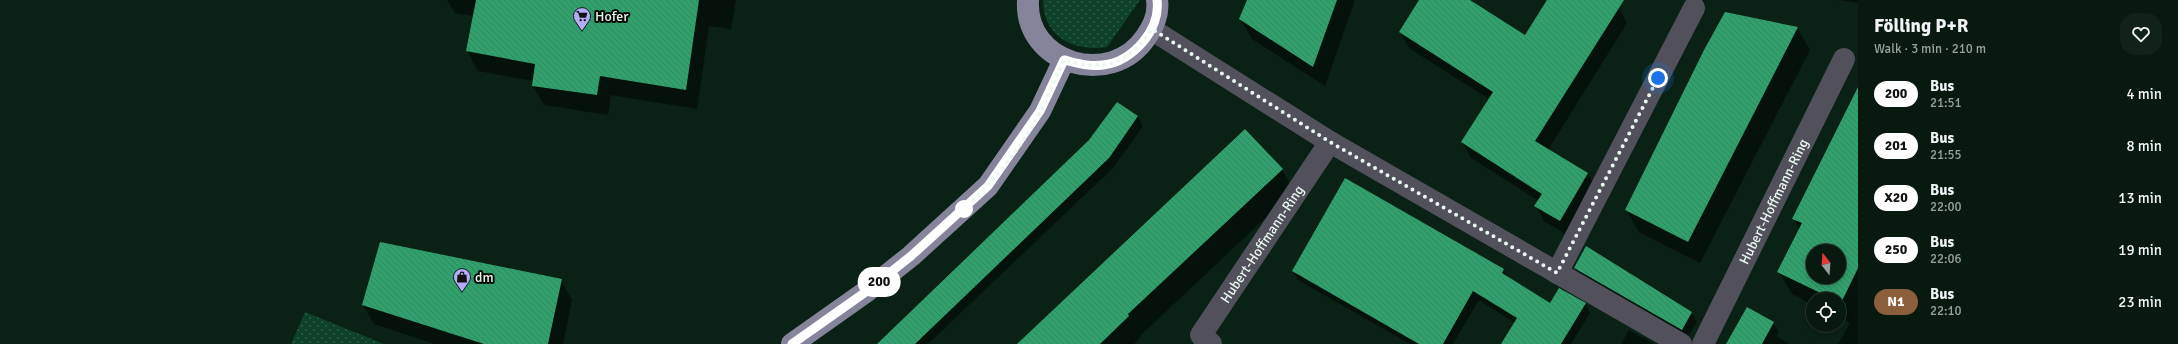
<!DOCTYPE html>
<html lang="en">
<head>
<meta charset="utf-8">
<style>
  :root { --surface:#081910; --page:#112219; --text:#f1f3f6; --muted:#98a09f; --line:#293830 }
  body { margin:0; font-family:Signika,sans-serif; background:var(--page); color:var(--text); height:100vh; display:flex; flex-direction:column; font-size:15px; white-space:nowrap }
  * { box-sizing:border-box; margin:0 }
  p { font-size:13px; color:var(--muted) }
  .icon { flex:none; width:22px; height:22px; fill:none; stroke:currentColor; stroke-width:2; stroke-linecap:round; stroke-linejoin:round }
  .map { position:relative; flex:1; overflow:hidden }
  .panel { display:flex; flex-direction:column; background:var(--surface); width:320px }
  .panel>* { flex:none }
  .badge { padding:0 8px; border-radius:13px; font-size:14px; line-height:26px }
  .needle { width:26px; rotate:343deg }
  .tools { position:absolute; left:1806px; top:244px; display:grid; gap:8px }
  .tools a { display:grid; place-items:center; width:40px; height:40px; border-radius:50%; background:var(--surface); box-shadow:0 2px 6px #0003,0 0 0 1px var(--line); font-size:20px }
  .you { position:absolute; width:20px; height:20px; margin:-10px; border:3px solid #fff; border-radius:50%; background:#1a73e8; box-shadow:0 0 0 6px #1a73e833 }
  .map>.badge { position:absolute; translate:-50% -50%; box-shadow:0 0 0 2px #fff }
  .round { display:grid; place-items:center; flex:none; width:42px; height:42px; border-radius:16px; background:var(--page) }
  .overview { display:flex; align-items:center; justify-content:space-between; height:68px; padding:0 16px }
  h1 { font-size:19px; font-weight:700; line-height:30px }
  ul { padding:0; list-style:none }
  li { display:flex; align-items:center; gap:12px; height:52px; padding:0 16px }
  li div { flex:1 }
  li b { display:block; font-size:15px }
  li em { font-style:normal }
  li .badge { min-width:44px; font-weight:700; text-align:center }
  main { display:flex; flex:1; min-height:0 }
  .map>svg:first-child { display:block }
  .grass { fill:url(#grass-dots) }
  .shadow { fill:#0007; fill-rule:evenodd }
  .building { fill:url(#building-back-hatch); fill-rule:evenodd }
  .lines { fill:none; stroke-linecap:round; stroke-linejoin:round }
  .street { stroke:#51505b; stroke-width:22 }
  .primary { stroke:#86849a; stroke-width:22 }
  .line-casing { stroke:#fff; stroke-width:9 }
  .line { stroke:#fff; stroke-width:6 }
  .walk { stroke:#e9f8ef; stroke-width:4; stroke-dasharray:0 7.2 }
  .stop-dot { fill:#fff; stroke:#fff; stroke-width:2 }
  .labels { text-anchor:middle; stroke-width:4; stroke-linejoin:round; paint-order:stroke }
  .poi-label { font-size:14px; fill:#e9f8ef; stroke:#020905; text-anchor:start }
  .street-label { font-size:14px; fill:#e9f8ef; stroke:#020905 }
</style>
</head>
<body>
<main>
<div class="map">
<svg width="1858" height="344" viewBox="0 0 1858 344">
  <defs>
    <pattern id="grass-dots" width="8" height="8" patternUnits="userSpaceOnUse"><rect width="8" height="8" fill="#0d4129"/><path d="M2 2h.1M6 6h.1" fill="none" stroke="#305d48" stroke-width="1.8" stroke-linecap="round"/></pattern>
    <pattern id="building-back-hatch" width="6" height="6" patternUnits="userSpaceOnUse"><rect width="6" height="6" fill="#30a16d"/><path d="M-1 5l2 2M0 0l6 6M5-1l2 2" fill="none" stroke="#388360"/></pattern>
  </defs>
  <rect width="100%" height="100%" fill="#0a2115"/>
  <path class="grass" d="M1043,0h97l-33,47c-33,5 -64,-10 -64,-47z
    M305,312l79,32h-93z"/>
  <path class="shadow" d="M447,0h289l-5,29 -22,-3 -12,83 -86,-14 -3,20 -64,-10 -11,-19v-5l-55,-10 -11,-20 7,-35 -19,-3z
    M1248,0h107l-30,86 -73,-47 -12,-20z
    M1420,0h48l57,36 23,-36h58l13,8 8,15 -79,127 40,24 8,15 -27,47 -25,-15 -8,-15 3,-5 -68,-43 -9,-16 27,-43 -80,-51 -9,-16z
    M1839,0h19v3z
    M1797,28l13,22 -110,213 -61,-31 -13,-22z
    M1117,103l21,14 5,9 -29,41 -186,177h-50l212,-203z
    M1858,109v235h-20l12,-21 -11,-6v-18h-26v6l-21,-11 -13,-22 21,-42 -6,-11zM1813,251h26v26h-26z
    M1282,170l12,21 -154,145 1,1 -7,7h-115z
    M1586,247l106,66 5,9 -10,16 -107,-61 -5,-9z
    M1503,270l5,7 42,27h35l5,9 -19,31h-69l13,-21 -36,-23 -26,44h-43l-112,-64 -5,-9z
    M561,280l11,20 -9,44h-128l-61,-20 -11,-19z
    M1773,323l6,9 -3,4 14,8h-60z
    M1629,330l25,14h-33z"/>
  <path class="building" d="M476,0h223l-13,90 -86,-14 -3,19 -65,-9 3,-22 -69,-13z
    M1247,0h90l-24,67 -74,-48z
    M1419,0h51l55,35 22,-35h77l-89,141 53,32 -28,48 -26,-15 8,-12 -81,-52 32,-50 -94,-60z
    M1725,12l73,15 -110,215 -63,-32 79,-160z
    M1858,87v181l-17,35 -2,-4h-6l-56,-27 25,-49 -10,-4zM1813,251h26v26h-26z
    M1117,102l21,14 -29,42 -194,186h-38l212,-204z
    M1245,129l38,40 -155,145 1,2 -29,28h-83z
    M1345,178l159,91 -2,4 48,30 9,-15 27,15 -25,41h-60l16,-26 -44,-27 -30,53h-24l-127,-73z
    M380,242l182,37 -14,65h-64l-122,-39z
    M1586,246l106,66 -10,18 -108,-62z
    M1747,307l27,15 -12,22h-36z"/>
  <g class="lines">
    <g class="street">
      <path d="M1151,29l179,113 351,202"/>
      <path d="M1557,273l137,-265"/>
      <path id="s1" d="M1211,344l-10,-9 129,-193"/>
      <path id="s2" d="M1703,344l141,-285"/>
    </g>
    <path class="primary" d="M1028,0c-4,64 83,89 118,37 7,-10 13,-24 11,-37
      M792,344l75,-53 44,-35 77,-70 52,-75 24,-51"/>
  </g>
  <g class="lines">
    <g class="line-casing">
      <path id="line" d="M792,344l75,-53 44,-35 77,-70 52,-75 24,-51c13,3 25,7 39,5 29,-3 58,-35 54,-65"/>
    </g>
    <use href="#line" class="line"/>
    <path class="walk" d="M964,209l-3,3c31,-29 60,-63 80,-102 8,-16 15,-34 23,-50 40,12 64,4 88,-31l178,113 227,131 101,-195"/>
  </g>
  <defs>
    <g id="supermarket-pin" transform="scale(0.9)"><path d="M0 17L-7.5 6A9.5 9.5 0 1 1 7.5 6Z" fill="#b5acf8" stroke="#020905"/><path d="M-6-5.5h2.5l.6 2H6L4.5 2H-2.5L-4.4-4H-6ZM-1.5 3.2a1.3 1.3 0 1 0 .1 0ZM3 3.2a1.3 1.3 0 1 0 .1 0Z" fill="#111"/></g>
    <g id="shop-pin" transform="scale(0.9)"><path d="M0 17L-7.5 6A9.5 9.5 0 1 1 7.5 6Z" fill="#b5acf8" stroke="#020905"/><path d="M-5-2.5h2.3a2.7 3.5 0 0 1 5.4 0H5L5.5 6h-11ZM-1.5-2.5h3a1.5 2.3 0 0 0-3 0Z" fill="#111"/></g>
  </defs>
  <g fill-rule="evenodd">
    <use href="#supermarket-pin" x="582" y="16"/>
    <use href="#shop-pin" x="462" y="277"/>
  </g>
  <circle class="stop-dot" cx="964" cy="209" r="8"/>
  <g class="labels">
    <g class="poi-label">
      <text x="595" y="21">Hofer</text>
      <text x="475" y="282">dm</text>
    </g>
    <g class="street-label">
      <text dy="5" stroke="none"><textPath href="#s2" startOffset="159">Hubert-Hoffmann-Ring</textPath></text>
      <text dy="5" stroke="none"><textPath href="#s1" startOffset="123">Hubert-Hoffmann-Ring</textPath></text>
    </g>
  </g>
</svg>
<div class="tools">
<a><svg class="needle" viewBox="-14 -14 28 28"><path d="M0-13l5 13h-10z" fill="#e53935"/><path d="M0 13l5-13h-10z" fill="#98a09f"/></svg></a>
<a><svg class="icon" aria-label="locate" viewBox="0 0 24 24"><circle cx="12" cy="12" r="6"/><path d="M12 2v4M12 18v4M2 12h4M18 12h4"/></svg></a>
</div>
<div class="you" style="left:1658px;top:78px"></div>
<b class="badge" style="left:879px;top:282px;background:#fff;color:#111">200</b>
</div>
<section class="panel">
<div class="overview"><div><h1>Fölling P+R</h1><p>Walk · 3 min · 210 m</p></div><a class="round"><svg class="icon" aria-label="heart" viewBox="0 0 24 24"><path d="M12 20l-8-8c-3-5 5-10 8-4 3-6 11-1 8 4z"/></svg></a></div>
<ul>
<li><span class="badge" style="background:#fff;color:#111">200</span><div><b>Bus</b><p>21:51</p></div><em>4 min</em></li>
<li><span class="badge" style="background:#fff;color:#111">201</span><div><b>Bus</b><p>21:55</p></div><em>8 min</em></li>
<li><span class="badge" style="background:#fff;color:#111">X20</span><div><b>Bus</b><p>22:00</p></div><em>13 min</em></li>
<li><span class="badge" style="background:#fff;color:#111">250</span><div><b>Bus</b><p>22:06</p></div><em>19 min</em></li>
<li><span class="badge" style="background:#8b5e3c;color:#fff">N1</span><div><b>Bus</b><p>22:10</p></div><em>23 min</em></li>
</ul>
</section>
</main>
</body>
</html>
